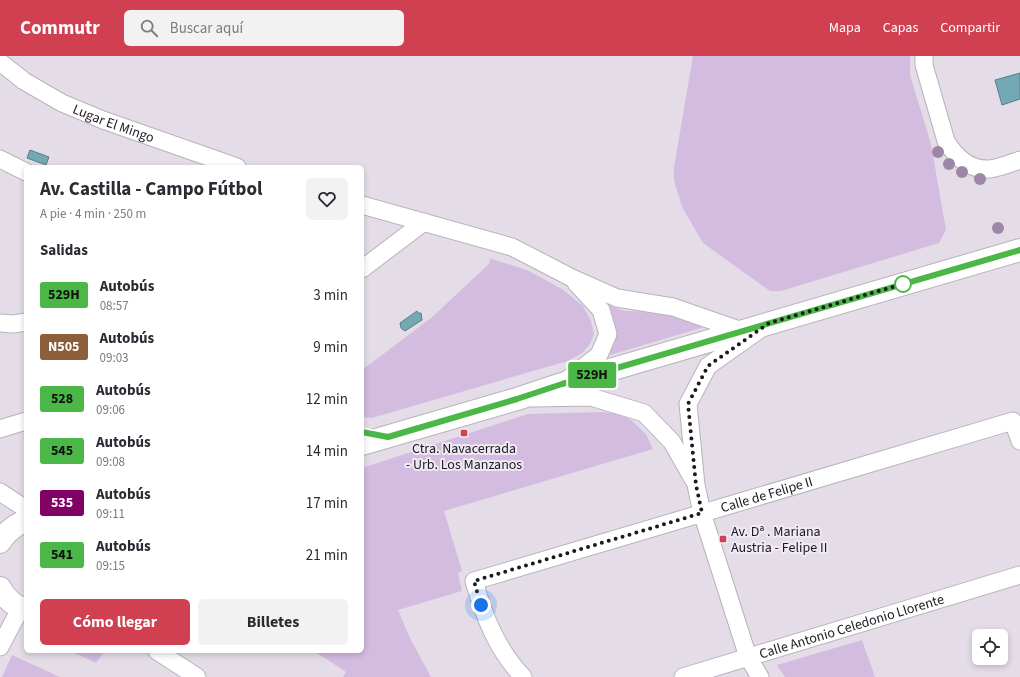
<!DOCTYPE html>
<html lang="es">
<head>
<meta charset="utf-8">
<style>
  :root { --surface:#fff; --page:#f2f2f3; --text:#2b2b33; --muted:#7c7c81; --accent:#d04050 }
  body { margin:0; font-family:"Source Sans 3",sans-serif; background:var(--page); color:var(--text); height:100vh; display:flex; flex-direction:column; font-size:15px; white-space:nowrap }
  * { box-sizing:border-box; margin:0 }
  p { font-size:13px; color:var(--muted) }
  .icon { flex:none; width:22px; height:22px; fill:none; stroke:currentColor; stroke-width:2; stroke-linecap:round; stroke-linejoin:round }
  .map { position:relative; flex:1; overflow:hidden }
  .side { position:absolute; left:24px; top:109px; width:340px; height:488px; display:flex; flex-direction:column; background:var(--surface); border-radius:6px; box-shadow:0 2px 6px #0003 }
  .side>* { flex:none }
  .badge { padding:0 8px; border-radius:3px; font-size:14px; line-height:26px }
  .buttons { position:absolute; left:972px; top:573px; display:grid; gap:8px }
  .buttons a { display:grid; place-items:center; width:36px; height:36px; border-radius:6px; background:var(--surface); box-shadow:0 2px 6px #0003; font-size:20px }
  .you { position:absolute; width:20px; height:20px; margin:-10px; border:3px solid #fff; border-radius:50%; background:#1a73e8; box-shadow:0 0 0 6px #1a73e833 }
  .map>.badge { position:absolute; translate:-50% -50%; box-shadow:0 0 0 2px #fff }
  h2 { padding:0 16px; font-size:15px; line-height:36px }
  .round { display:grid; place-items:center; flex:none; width:42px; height:42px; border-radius:6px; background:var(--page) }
  .overview { display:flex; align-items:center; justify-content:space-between; height:68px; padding:0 16px }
  h1 { font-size:19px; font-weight:700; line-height:30px }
  .button { display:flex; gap:8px; margin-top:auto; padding:8px 16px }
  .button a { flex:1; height:46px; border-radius:6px; background:var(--accent); color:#fff; font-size:16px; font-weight:700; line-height:46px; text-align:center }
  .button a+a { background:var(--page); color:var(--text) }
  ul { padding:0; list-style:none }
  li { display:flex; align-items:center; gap:12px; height:52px; padding:0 16px }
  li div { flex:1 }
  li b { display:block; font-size:15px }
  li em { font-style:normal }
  li .badge { min-width:44px; font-weight:700; text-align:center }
  header { display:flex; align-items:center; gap:24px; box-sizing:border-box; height:56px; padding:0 20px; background:var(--accent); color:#fff }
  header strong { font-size:19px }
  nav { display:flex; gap:22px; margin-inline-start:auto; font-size:14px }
  .search { width:280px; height:36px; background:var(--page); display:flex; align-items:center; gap:10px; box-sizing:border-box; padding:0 14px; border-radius:6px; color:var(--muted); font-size:15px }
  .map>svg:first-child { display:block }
  .green { fill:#d4bce1 }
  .water { fill:#73a9b4; stroke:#597e87 }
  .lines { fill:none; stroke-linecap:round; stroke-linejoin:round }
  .street-casing { stroke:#b9b2bd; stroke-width:19 }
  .secondary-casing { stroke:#b9b2bd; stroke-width:24 }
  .street { stroke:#fff; stroke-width:17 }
  .secondary { stroke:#fff; stroke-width:22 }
  .tree { fill:#9c87a7 }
  .line-casing { stroke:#fff; stroke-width:9 }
  .line { stroke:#4ab747; stroke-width:6 }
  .walk { stroke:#1b191d; stroke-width:4; stroke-dasharray:0 7.2 }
  .stop-dot { fill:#fff; stroke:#4ab747; stroke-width:2 }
  .poi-dot { fill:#d04050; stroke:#f1eaf6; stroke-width:1.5 }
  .labels { text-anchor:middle; stroke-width:4; stroke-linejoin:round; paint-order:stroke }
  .street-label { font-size:14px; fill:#1b191d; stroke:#f1eaf6 }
  .poi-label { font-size:14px; fill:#1b191d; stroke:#f1eaf6 }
</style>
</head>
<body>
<header>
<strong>Commutr</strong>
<div class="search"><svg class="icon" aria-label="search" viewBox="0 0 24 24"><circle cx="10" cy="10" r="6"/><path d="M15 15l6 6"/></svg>Buscar aquí</div>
<nav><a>Mapa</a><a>Capas</a><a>Compartir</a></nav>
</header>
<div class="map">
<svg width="1020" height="621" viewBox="0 0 1020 621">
  <rect width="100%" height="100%" fill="#e4dde8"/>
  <path class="green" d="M693,0h217v19l21,69 15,86 -7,13 -158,48h-11l-67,-48 -21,-36 -8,-27v-13z
    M489,202l38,12 35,19 21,17 8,15 3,13 -4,10 -8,9 -14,8 -49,14 -147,43 -10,-1v-47l69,-52 58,-54 1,-4z
    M605,248l19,7 40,1 38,15 -1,1 -91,27 2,-11z
    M602,356l16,2 13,6 15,14 7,15 -209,62 18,60 -4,2 4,18 -64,19 12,28 21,39h-88l3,-5 -32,-21h48v-183l166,-54z
    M862,584l13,37h-90l-8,-12z
    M70,595h35l-9,12z
    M12,599l48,22h-58z"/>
  <path class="water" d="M1020,17v26l-18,6 -7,-25z
    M30,94l19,7 -3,8 -19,-7z
    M417,255l1,2h3l1,7 -17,11 -4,-3 -1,-5z"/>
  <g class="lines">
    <g class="street-casing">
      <g id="street">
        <path d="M924,0v9l22,76c9,15 23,29 43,28 10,-1 22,-6 31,-9"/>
        <path id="s1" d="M0,6l24,19 38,22 41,17 134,47"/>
        <path d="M0,103l26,13"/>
        <path d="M362,149l150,42 60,31 45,20 56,9 69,24"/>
        <path d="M362,213l62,-47"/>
        <path d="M0,267l13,1 13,-2"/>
        <path d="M759,274l-51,36 -20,38 8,81 6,28 46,144 12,20"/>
        <path d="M568,323l31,-24 9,-21 -7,-24 -25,-27"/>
        <path d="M532,342l59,-1 53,16 28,29 21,37"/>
        <path d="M0,373l26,-8"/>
        <path d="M0,436l26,17"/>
        <path d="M0,591l20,-38"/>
        <path d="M157,595l40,26"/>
        <path id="s2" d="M523,621c-26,-27 -39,-61 -49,-96l539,-160 7,20"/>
        <path id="s3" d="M683,621l337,-102"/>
      </g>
    </g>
    <g class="secondary-casing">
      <path id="secondary" d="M362,388l155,-45 45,-15 458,-134
        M0,486c5,-9 16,-18 26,-21
        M0,532c5,10 15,19 26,22"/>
    </g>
    <use href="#street" class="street"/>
    <use href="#secondary" class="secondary"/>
  </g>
  <g class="tree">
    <circle cx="938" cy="96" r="6"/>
    <circle cx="949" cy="108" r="6"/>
    <circle cx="962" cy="116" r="6"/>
    <circle cx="980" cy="123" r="6"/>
    <circle cx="998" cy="172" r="6"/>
  </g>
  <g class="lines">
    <g class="line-casing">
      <path id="line" d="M362,376l26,5 129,-38 45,-15 458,-134"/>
    </g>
    <use href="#line" class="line"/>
    <path class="walk" d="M481,549l-7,-24 228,-68 -6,-28 -8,-81 20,-38 61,-43 134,-39"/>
  </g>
  <circle class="stop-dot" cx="903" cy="228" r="8"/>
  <g class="poi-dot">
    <rect x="460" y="373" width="8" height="8" rx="2"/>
    <rect x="719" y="479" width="8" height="8" rx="2"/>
  </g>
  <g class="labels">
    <g class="street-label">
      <text dy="5" stroke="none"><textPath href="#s1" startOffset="130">Lugar El Mingo</textPath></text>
      <text dy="5" stroke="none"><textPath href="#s2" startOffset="414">Calle de Felipe II</textPath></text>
      <text dy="5" stroke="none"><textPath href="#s3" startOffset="176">Calle Antonio Celedonio Llorente</textPath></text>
    </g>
    <g class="poi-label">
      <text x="464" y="397">Ctra. Navacerrada<tspan x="464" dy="16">- Urb. Los Manzanos</tspan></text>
      <text x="731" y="480" text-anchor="start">Av. Dª . Mariana<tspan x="731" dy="16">Austria - Felipe II</tspan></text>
    </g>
  </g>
</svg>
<div class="buttons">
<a><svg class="icon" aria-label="locate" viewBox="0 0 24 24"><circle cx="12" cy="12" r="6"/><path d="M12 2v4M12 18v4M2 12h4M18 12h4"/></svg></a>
</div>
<div class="you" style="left:481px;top:549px"></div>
<b class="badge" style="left:592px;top:319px;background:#4ab747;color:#111">529H</b>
<section class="side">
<div class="overview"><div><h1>Av. Castilla - Campo Fútbol</h1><p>A pie · 4 min · 250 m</p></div><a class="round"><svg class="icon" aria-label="heart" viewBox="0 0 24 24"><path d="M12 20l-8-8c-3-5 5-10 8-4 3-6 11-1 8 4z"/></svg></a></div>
<h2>Salidas</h2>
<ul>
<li><span class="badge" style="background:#4ab747;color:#111">529H</span><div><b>Autobús</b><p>08:57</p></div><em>3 min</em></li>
<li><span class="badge" style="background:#8b5e3c;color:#fff">N505</span><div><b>Autobús</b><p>09:03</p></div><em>9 min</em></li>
<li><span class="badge" style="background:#4ab747;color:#111">528</span><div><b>Autobús</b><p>09:06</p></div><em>12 min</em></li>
<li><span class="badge" style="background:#4ab747;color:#111">545</span><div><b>Autobús</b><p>09:08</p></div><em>14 min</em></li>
<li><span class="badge" style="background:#820165;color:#fff">535</span><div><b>Autobús</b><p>09:11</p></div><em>17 min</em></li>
<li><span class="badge" style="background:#4ab747;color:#111">541</span><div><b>Autobús</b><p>09:15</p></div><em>21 min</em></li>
</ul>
<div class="button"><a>Cómo llegar</a><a>Billetes</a></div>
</section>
</div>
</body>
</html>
